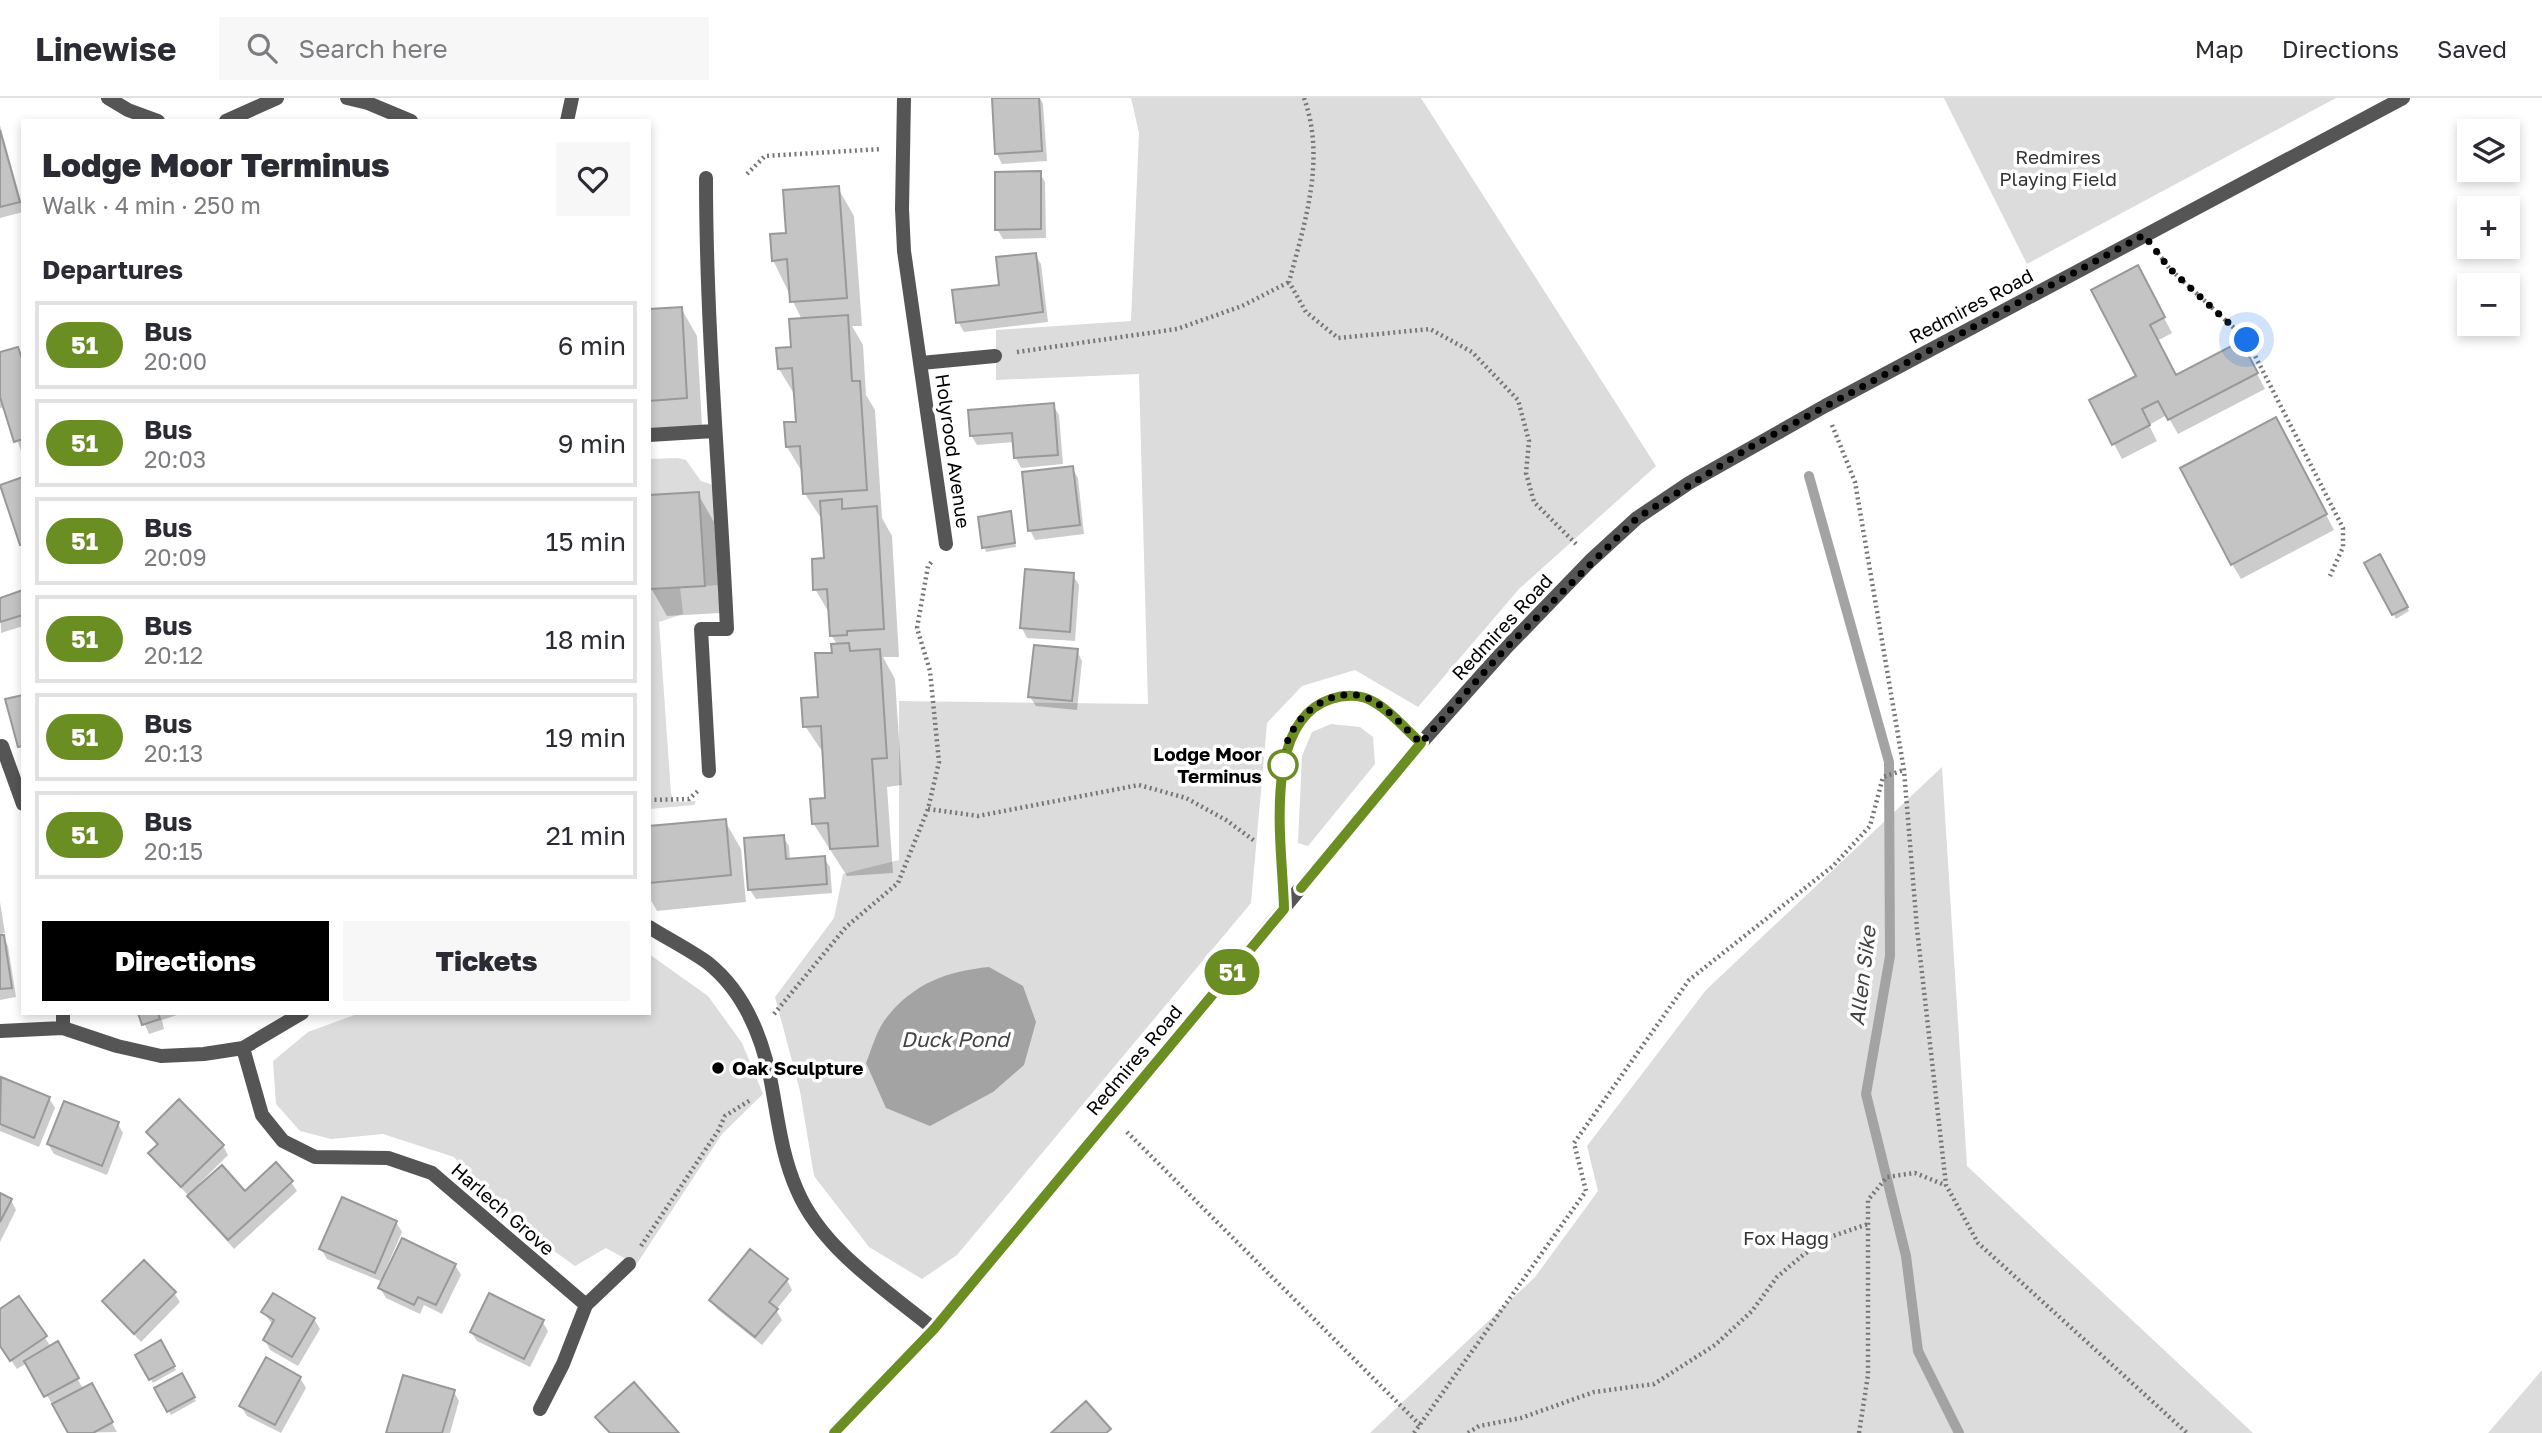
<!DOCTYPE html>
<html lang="en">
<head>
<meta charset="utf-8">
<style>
  :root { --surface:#fff; --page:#f7f7f7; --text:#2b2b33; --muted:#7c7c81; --line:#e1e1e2; --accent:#000 }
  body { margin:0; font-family:"Golos Text",sans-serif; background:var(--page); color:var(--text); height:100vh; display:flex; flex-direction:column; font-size:26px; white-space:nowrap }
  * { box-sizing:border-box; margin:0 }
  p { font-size:23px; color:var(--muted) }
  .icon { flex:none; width:38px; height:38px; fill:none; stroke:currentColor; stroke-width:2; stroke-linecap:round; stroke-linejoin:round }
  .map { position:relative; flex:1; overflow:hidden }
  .drawer { position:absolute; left:21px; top:21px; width:630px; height:896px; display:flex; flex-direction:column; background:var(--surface); border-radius:0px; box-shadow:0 4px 10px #0003 }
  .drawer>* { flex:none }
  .badge { padding:0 14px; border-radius:23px; font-size:24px; line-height:46px }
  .fabs { position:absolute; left:2457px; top:21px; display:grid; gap:14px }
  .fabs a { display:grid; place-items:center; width:63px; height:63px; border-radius:0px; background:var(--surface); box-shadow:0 4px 10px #0003; font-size:35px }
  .you { position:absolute; width:35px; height:35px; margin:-18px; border:5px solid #fff; border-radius:50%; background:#1a73e8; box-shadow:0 0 0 10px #1a73e833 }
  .map>.badge { position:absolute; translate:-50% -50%; box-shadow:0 0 0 4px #fff }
  h2 { padding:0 21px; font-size:26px; line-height:63px }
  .round { display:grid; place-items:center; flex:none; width:74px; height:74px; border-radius:0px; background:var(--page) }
  .head { display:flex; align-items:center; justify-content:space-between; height:119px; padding:0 21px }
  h1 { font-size:33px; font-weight:800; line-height:52px }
  .action { display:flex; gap:14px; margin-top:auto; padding:14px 21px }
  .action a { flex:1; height:80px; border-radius:0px; background:var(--accent); color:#fff; font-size:28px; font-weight:800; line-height:80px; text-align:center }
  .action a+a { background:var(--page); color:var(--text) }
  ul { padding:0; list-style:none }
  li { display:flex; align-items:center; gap:21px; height:88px; margin:0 14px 10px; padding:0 7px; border:4px solid var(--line); border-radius:0px }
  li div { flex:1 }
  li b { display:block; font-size:26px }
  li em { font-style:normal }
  li .badge { min-width:77px; font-weight:700; text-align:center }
  header { display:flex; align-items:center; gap:42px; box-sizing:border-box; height:98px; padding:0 35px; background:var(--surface); border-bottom:2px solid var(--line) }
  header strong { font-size:33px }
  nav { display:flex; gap:38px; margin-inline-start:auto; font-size:24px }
  .search { width:490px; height:63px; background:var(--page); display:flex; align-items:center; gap:18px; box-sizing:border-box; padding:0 24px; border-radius:0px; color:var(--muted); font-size:26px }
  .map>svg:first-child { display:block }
  .green { fill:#dcdcdc }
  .water { fill:#a3a3a3 }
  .shadow { fill:#0003 }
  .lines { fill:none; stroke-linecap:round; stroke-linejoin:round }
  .stream { stroke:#a3a3a3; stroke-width:10 }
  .building { fill:#c4c4c4; stroke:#999; stroke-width:2 }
  .path { stroke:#777; stroke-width:4.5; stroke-dasharray:2 3.5; stroke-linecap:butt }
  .service { stroke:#555; stroke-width:14 }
  .minor { stroke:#555; stroke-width:14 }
  .tertiary { stroke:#555; stroke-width:14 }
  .line-casing { stroke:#fff; stroke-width:16 }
  .line { stroke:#6b8e23; stroke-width:10 }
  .walk { stroke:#000; stroke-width:7; stroke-dasharray:0 12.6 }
  .stop-dot { fill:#fff; stroke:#6b8e23; stroke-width:3.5 }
  .poi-dot { fill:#000; stroke:#fff; stroke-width:2.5 }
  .labels { text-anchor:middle; stroke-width:7; stroke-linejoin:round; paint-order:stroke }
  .park-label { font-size:19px; fill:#333; stroke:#fff }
  .street-label { font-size:19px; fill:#000; stroke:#fff }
  .stop-label { font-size:19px; font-weight:bold; fill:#000; stroke:#fff; text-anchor:end }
  .poi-label { font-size:19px; font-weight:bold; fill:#000; stroke:#fff; text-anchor:start }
  .water-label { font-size:21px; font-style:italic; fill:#444; stroke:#fff }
</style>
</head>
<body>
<header>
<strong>Linewise</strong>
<div class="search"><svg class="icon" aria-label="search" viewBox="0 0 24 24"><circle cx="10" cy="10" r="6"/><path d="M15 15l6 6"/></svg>Search here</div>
<nav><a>Map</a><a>Directions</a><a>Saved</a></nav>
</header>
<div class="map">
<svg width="2542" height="1335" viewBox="0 0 2542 1335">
  <rect width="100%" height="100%" fill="#fff"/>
  <path class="green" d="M1131,0h290l235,368 -137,123 -101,118 -63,-37 -53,16 -35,37 -16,180 -294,352 -35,24 -53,-32 -55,-71 -14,-85 -25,-94 59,-79 9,-44 56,-14v-159l249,3 -9,-330 -143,6v-50l135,-9 8,-188z
    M1944,0h392l-309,166z
    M678,360l8,2 15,21 12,4 5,100 -13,1 -56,-91v-36z
    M649,484l1,7 30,-2 3,27 -24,8 12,171 3,9 22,-1 -2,4 -45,4z
    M1331,626l29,3 13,10 2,27 -67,82 -10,-3 4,-87 10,-24z
    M1942,669l25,399 286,267h-883l165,-156 63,-86 -11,-45 119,-156z
    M649,856l59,42 34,47 21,51 -41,40 -86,131 -30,-17 -31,18 -67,-48 -54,-61 -71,-23 -52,5 -31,-8 -24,-27 -3,-43 35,-29 52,-19h289z
    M2542,1272v63h-54z"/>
  <path class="water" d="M989,869l34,19 13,36 -12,43 -31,27 -63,34 -44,-18 -20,-45c6,-15 11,-34 21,-46 27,-34 61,-46 102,-50z"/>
  <path class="shadow" d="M994,0h46l3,6 4,57 -45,3 -5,-10z
    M0,27l23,83v4l-23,6z
    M1040,75l5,9 1,56 -43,1 -6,-10z
    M838,90l16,28 8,110h-10l11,19 3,50 9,15 7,108 10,18 7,121h-16l12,22 7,106 -15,2 6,86 -46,3 -34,-53 14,-23 -3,-46 -19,-28 15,-27 18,-53 -6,-10 -1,-20 -16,-27 11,-30 -3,-38 -18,-27 -1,-19 -17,-28 10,-24 -1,-26 -17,-28 14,-20 9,-29 -29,-60 15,-26z
    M1035,157l6,9 7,58 -84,10 -6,-10z
    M2145,184l27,51 -15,8 19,36 73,-19 16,31 -87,45 -11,-19 -18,10 8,16 -35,18 -31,-58 47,-24z
    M681,210l16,28 5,90 -53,3v-118z
    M18,251l5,9 -2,93 -16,-44 -5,1v-54z
    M1053,307l6,10 4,49 -42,4 -5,-10 -2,-16 -37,3 -6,-10z
    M2284,336l50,96 -93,49 -9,-15z
    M1072,370l6,10 6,56 -49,6 -5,-10z
    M698,396l16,28 6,91 -53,3 -16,-28 -2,-91z
    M1010,415l6,34 -30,5 -6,-34z
    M2380,459l29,54 -13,8 -30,-55z
    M1073,477l6,10 -4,56 -48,-3 -5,-10z
    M23,494v34l-22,7 -1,-34z
    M1077,553l5,10 -5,49 -41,-4 -6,-9z
    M725,723l16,28 5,53 -89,9 -8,-14v-69z
    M783,739l6,9 1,14 34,-2 6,9 2,26 -76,6 -6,-9z
    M0,804l5,31 -4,1 7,12 8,51 -16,3z
    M140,915h43l-21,7 2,9 -15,5z
    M2,981l47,19 6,10 -16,39 -39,-16z
    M118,1026l5,9 -16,42 -53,-21 -6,-10z
    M148,1035l75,13 5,9 -28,28 2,2 43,8 46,-11 6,9 -63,58 -46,-54 -32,-32 -6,-9 8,-7z
    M0,1097l11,5 5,10 -16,32z
    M396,1124l6,10 -17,39 70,-6 6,10 -19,39 -18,-9 -4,9 -34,-16 -6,-10 3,-6 -56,-23 -6,-10z
    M787,1182l5,10 -16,20 6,10 -20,25 -45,-36 -6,-9z
    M174,1195l6,9 -39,40 -37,-40z
    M19,1200l32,49 7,-4 25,46 8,-4 26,47 -47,1 -43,-70 -10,6 -17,-25v-33z
    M263,1214l51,7 6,10 -22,37 -28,-16 -5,-10 8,-15z
    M542,1223l6,10 -18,36 -53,-26 -6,-9z
    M161,1245l15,27 -23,13 -16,-27z
    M181,1277l15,26 -25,14 -15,-26z
    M300,1280l6,10 -25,45 -34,-17 -6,-10z
    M454,1294l5,9 -9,32h-62z"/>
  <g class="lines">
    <path class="stream" d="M1809,378l80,286 1,194 -24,138 40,162 12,95 41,82"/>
  </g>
  <path class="building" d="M992,0h47l3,53 -47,3z
    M0,32l20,72 -20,5z
    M1041,73v58l-46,1v-58z
    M839,88l8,112 -57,4 -3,-43 -15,2 -2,-27 16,-1 -3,-43z
    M1036,155l7,59 -87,11 -4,-33 47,-5 -3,-28z
    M2138,167l27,52 -15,8 26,50 65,-34 17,32 -90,47 -10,-19 -16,8 8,16 -38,20 -23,-45 47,-24 -45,-86z
    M682,209l5,91 -38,3v-92z
    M848,217l4,66h8l7,109 -64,4 -3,-48 -14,1 -2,-25h12l-4,-54 -14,1 -2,-21 15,-1 -2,-28z
    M18,249l5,14v78l-9,3 -14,-45v-45z
    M1054,305l4,52 -44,3 -2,-25 -42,3 -2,-26z
    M2276,319l51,97 -96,51 -51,-97z
    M1073,368l7,59 -52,6 -6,-59z
    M23,379v67l-3,1 -20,-60z
    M699,394l6,94 -55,3 -1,-94z
    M842,401v10l35,-3 7,123 -37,2v4l-17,1 -3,-47 -14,1 -1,-31 12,-1 -4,-57z
    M1011,413l4,32 -33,5 -4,-31z
    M2380,456l28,53 -16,8 -28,-52z
    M1025,471l49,4 -4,59 -50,-4z
    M23,492v25l-23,7v-24z
    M849,545l1,8 30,-2 7,109 -15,1 6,87 -48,3 -2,-26 -16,1 -2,-25 15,-1 -4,-72 -18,1 -2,-29 17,-1 -3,-44h17l-1,-9z
    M1034,547l44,4 -6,52 -44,-4z
    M23,597v51l-5,1 -13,-48z
    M726,721l5,56 -82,8v-57z
    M784,737l2,24 39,-3 2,28 -79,6 -4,-52z
    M0,837h4l8,53 -12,1z
    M138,915h20l2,6 -18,6z
    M1,979l49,20 -16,41 -34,-14z
    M179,1001l45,46 -43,42 -33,-34 10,-9 -12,-12z
    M64,1003l55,21 -17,44 -55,-22z
    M276,1064l17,19 -65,59 -41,-44 35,-31 23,26z
    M0,1095l12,6 -12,23z
    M342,1099l55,24 -22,52 -56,-24z
    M402,1140l54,26 -20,41 -18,-8 -4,8 -36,-17z
    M750,1151l38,30 -19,23 9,7 -23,28 -46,-37z
    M144,1162l32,32 -42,42 -32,-33z
    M273,1195l42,25 -23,39 -29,-17 11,-20 -13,-8z
    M489,1195l55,27 -20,39 -54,-27z
    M19,1198l28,40 -37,25 -10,-15v-37z
    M161,1242l14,26 -26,14 -14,-25z
    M58,1243l21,37 -35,19 -20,-36z
    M266,1259l35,20 -26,48 -36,-19z
    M182,1275l13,24 -28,15 -13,-24z
    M403,1277l52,15 -13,43h-56z
    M634,1284l45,51h-69l-15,-16z
    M92,1285l21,39 -20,11h-25l-16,-29z
    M1086,1303l25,28 -5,4h-55z"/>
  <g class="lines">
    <path class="path" d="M1304,0c22,61 1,124 -15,184l17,30 32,26 92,-9 42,23 46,48 11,41 -3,32 8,29 42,42
      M747,76l18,-18 117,-7
      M2158,155l11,15 78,72 96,188v19l-13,29
      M1017,254l160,-23 65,-23 47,-24
      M1832,327l23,57 49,288 13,159 29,256 32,58 209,190
      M649,702l40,-1 10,-9
      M928,711l50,7 161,-31 47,13 40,22 30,22
      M774,916l72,-87 52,-44 30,-74 11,-47 -9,-91 -13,-43 11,-62 5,-6
      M1127,1034l293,293
      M641,1148l77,-115 7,-15 27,-17
      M1414,1335l172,-242 -12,-48 115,-163 144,-114 37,-40 13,-49 21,-7
      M1468,1335l11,-7 42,-8 73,-26 60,-8 61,-39 37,-34 25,-34 26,-22 30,-19 35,-12
      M1859,1335l9,-58v-175l19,-23 28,-4 30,12"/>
    <path class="service" d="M706,80c0,151 14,301 21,451h-26l8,142
      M649,337l65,-4
      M1284,811c-2,-59 -23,-187 46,-210 13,-4 30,-5 42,2 18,9 34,29 49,42"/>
    <path class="minor" d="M108,0l20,12 30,11
      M347,0l21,5 43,18
      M904,0l-2,111 2,42 42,293
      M226,23l51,-23
      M567,23l5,-23
      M921,265l74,-7
      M1421,645l84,-94 85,-88 47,-43 52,-35 136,-77 578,-308
      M2,648l21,58
      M649,829c19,12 41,23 59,36 40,32 57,81 65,130 6,34 10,65 24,97 25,59 88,99 137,139
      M63,930v-15
      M0,933l63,-3 54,18 44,10 43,-2 39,-6 59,-35
      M243,950l19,67 21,26 32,16 73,1 44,15 154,132
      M540,1311l23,-45 23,-59 43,-41"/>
    <path class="tertiary" d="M834,1335l100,-104 487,-586"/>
  </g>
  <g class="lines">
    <g class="line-casing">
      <path id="line" d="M834,1335l100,-104 350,-420c-1,-59 -24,-187 47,-210 12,-4 29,-5 41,2 18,9 34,29 49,42l-120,145"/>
    </g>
    <use href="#line" class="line"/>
    <path class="walk" d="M1283,667c-1,-42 47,-86 89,-65 17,9 34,30 49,43l84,-94 132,-131 115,-72 392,-211 25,33 78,72"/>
  </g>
  <circle class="stop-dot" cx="1283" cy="667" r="14"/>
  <circle class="poi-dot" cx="718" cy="970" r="7"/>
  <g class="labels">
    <g class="park-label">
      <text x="2058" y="66">Redmires<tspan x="2058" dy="22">Playing Field</tspan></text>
      <text x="1786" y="1147">Fox Hagg</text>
    </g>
    <g class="street-label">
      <text transform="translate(1971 208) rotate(-28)" y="7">Redmires Road</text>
      <text transform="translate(953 353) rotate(82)" y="7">Holyrood Avenue</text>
      <text transform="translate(1502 529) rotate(-47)" y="7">Redmires Road</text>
      <text transform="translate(1134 962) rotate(-50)" y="7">Redmires Road</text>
      <text transform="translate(503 1111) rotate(41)" y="7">Harlech Grove</text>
    </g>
    <g class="stop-label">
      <text x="1262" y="663">Lodge Moor<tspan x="1262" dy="22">Terminus</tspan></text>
    </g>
    <g class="poi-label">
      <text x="732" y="977">Oak Sculpture</text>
    </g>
    <g class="water-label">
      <text transform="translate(1863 878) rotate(-83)" y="7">Allen Sike</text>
      <text x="955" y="949">Duck Pond</text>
    </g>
  </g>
</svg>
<div class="fabs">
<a><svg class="icon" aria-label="layers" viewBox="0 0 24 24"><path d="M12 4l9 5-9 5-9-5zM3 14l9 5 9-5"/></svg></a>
<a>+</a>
<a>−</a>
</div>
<div class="you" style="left:2247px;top:242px"></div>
<b class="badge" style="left:1232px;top:874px;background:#6b8e23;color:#fff">51</b>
<section class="drawer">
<div class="head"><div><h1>Lodge Moor Terminus</h1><p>Walk · 4 min · 250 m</p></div><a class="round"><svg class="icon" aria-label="heart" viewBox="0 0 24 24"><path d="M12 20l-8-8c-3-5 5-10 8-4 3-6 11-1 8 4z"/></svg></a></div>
<h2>Departures</h2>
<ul>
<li><span class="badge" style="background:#6b8e23;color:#fff">51</span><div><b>Bus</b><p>20:00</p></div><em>6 min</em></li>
<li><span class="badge" style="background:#6b8e23;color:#fff">51</span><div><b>Bus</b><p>20:03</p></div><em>9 min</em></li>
<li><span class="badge" style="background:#6b8e23;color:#fff">51</span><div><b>Bus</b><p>20:09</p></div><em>15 min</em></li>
<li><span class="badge" style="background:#6b8e23;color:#fff">51</span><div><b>Bus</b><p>20:12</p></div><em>18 min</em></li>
<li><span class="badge" style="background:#6b8e23;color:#fff">51</span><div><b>Bus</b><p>20:13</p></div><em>19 min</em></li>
<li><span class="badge" style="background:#6b8e23;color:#fff">51</span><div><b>Bus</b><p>20:15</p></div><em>21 min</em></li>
</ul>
<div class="action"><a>Directions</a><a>Tickets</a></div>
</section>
</div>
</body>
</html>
